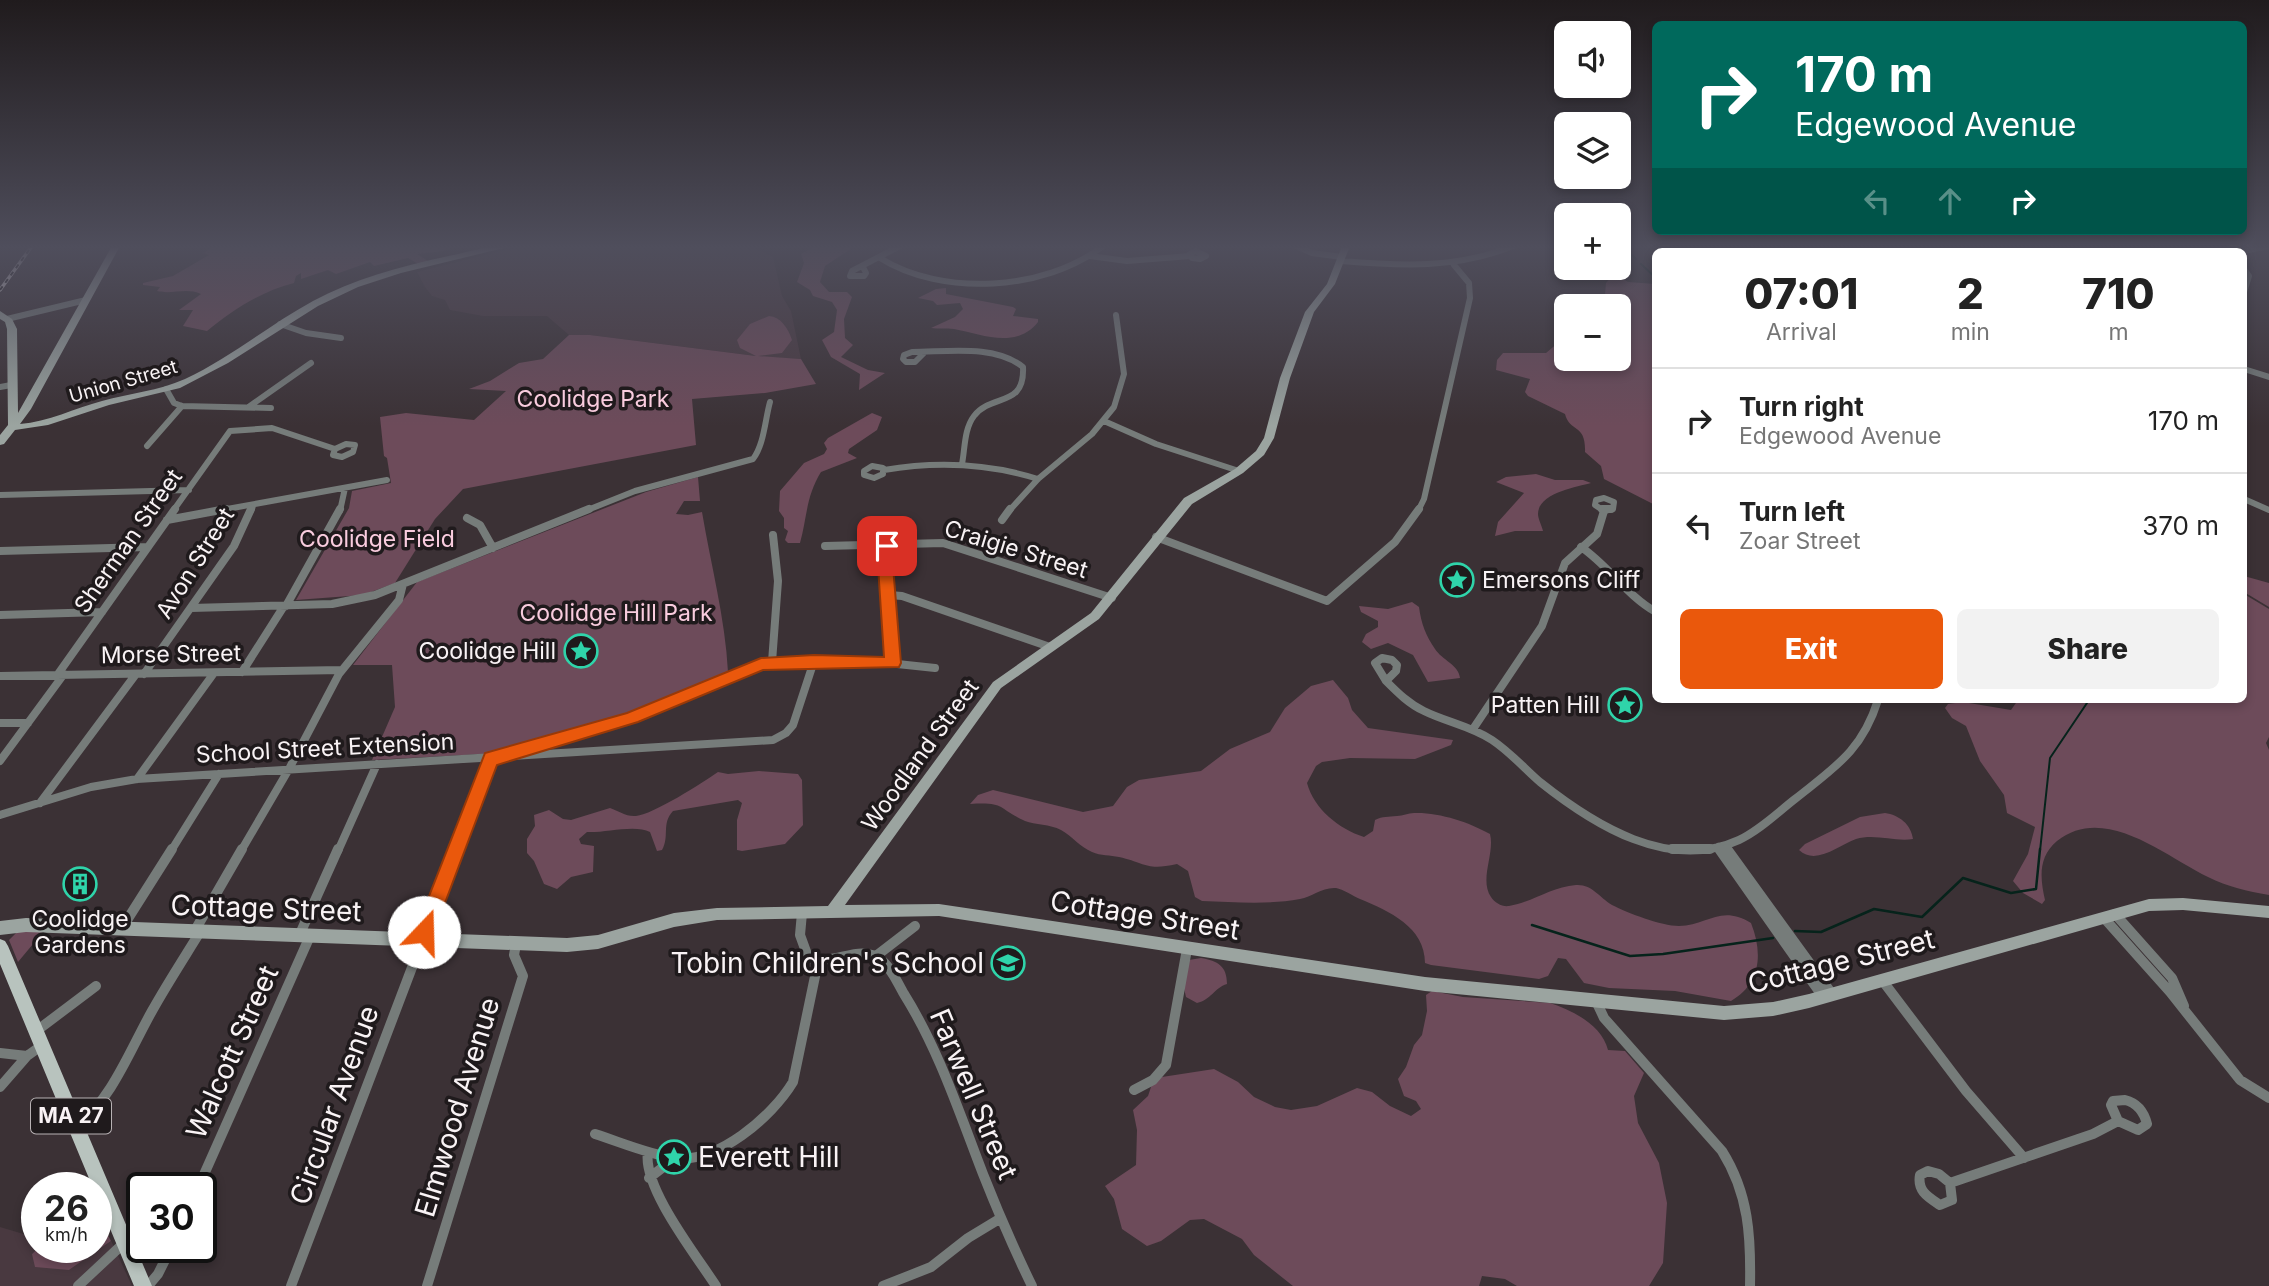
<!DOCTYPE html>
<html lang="en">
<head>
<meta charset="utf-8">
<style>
	body { margin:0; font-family:Inter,sans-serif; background:#f2f2f2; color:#222; height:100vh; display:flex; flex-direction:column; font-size:26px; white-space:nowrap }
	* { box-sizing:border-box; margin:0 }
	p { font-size:23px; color:#767676 }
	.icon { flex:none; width:38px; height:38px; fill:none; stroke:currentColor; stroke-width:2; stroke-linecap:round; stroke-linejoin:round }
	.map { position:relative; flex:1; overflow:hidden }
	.sheet { position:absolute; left:1652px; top:248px; width:595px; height:455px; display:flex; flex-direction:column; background:#fff; border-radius:10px; box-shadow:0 4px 10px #0003 }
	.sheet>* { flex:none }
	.guide { position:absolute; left:1652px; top:21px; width:595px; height:214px; border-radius:10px; box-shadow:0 4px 10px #0003; background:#00695c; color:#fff; overflow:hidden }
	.buttons { position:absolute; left:1554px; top:21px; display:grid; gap:14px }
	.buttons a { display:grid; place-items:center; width:77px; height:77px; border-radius:10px; background:#fff; box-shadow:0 4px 10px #0003; font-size:35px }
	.speed { position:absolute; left:21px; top:1172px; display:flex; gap:14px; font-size:35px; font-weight:700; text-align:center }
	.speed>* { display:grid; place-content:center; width:91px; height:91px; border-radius:50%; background:#fff; box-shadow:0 4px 10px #0003; line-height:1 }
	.speed small { font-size:18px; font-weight:400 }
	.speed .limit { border:4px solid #111; border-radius:10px; background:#fff; color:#111 }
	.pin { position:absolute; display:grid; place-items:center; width:60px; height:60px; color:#fff; margin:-30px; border-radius:14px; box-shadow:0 4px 10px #0006 }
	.me { position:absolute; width:77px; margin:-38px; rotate:21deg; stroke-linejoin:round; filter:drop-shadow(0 0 5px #0008) }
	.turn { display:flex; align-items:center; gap:24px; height:147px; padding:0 28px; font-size:32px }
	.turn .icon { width:91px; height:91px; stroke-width:2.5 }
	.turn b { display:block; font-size:49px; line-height:60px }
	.lanes { display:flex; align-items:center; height:66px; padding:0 28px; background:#0003; justify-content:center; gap:35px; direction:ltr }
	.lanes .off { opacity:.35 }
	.eta { display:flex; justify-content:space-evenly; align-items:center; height:119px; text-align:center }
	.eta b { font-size:42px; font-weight:800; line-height:49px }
	.button { display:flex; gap:14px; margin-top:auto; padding:14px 28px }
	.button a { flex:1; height:80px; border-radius:10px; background:#ea580c; color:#fff; font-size:28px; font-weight:800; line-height:80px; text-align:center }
	.button a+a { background:#f2f2f2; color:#222 }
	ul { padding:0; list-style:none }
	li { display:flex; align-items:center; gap:21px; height:105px; padding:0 28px; border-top:2px solid #e0e0e0 }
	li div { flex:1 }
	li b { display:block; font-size:26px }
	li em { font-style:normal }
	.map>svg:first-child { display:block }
	.built { fill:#493940 }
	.green { fill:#6d4b5a }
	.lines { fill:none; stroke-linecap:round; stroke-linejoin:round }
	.stream-far1 { stroke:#06231b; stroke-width:2 }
	.stream { stroke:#06231b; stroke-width:2.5 }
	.street-far2 { stroke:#767c7a; stroke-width:6 }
	.street-far1 { stroke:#767c7a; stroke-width:8 }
	.street { stroke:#767c7a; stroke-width:10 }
	.secondary { fill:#9ba4a0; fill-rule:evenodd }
	.primary { fill:#b8c3be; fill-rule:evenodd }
	.rail-casing { stroke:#e2dbdd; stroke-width:3.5 }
	.rail { stroke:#1f1a1c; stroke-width:2; stroke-dasharray:4.5; stroke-linecap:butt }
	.route { fill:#ea580c; stroke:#983908; stroke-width:2 }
	.labels { text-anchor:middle; stroke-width:7; stroke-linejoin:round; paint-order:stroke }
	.far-street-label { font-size:19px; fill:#f9f3f5; stroke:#1f1a1c }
	.shield { fill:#1f1a1c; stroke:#b8b2b4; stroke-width:2 }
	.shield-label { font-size:21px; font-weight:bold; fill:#f9f3f5 }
	.park-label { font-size:23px; fill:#f9ccde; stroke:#1f1a1c }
	.street-label { font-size:23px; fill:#f9f3f5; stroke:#1f1a1c }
	.poi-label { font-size:23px; fill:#f9f3f5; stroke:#1f1a1c; text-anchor:end }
	.near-street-label { font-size:28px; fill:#f9f3f5; stroke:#1f1a1c }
	.near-poi-label { font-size:28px; fill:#f9f3f5; stroke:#1f1a1c; text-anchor:end }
</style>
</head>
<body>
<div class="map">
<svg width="2269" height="1286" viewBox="0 0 2269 1286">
	<rect width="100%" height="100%" fill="#3b3135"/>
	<path class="built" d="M521,246h230l22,11 9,39 9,15 10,48 -37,-2 -174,-22h-21l-22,-19h-64l-33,-6 -5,-10 -13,-4 -7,-9 -8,-15z
		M96,1208l36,78h-132v-59l37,11 1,10 -6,6 37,16 42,-29z"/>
	<path class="green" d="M215,246h234l4,1 -9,4 -27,3 14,9 -11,2 -12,-7 -34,8 -4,-4 -34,12 -8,-4 -27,9v-6l-5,3 -2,7c-32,8 -62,27 -87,48l-24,-5 10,-16h-14l22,-16c-15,-7 -29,1 -44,-3l3,-4 -17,-2v-2l30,-7 36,-21 -6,-2z
		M815,246h40l-30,20 -5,16 9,10h18l5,5 -8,22 1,19 8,7 -12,12 27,13 17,3 -26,17 1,-16 -29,-17 -9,-17 12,-8 3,-22 -5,-8 -19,-6 -3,-6 -13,-8 7,-19 -3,-9z
		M1617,275l11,7 27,2v221l-51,-26 -3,-13 -16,-14c1,-29 -15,-19 -20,-38l-37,-18 -3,-4 5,-13 -34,-9 1,-10 6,-7h43l20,-17v23h53v-53h-15l2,-23 6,-7z
		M946,288v6l67,13 3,2 -3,7 25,3v3c-22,28 -57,12 -84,7 -8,-1 -15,0 -23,-1l24,-11 8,-8 -3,-6 -23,2 -4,-4 -15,-3 18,-9z
		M769,316c12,1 19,12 23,24l-10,13 -24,3 43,3 15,25 -51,9 -73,6 4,46 -233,44 -28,30 -40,64 -32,12 -67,5 53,-92 3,-17 39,-8 -4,-25 -3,-2 -4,-39 26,-4 68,7 32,-29 -37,-2 21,-8 29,-18 24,-4 26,-24h21l166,21 -16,-8 -3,-8 13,-16z
		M872,413l10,4 -5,13 -28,19 -1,4 9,5 -36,14c-15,24 -14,46 -21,71h-12l-3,-3 3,-9 -4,-3v-10l-5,-7 1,-20 24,-28 20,-9 3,-5 -3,-6 4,-5z
		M1536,474l19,6h28l8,3c-14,4 -53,10 -53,31 0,5 4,12 5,17h-28l-20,5 3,-14 26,-29 -28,-11 10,-5z
		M698,477l2,24h-16l-8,13 12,1 14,-3c9,54 23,105 26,160l-94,42 -133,39 -129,7 23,-53 -3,-42h-39l64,-83 229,-90z
		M2244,576l25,7v24l-25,-15z
		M2244,594l25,15v128l-3,6 3,7v145c-22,-4 -41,-8 -61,-18 -42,-20 -103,-74 -151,-36 -19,16 -17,37 -12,59l-3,4 -19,-11 -10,-12 15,-27 7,-27 -28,-14 -3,-18 -24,-34 -14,-35 -14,-8 -7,-10 3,-4 15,-2 48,8 7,-10h226z
		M1412,602l7,5c2,16 7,29 16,42 7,11 24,16 25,29l-32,4 -15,-27 -25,-12 -17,6 -9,-7 4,-8 12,-7v-6l-17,-9 -2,-6 29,3z
		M1333,680l15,18 4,12 16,18 85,12 -2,5 -36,14 -65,-1 -28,4 -6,4 -9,17c7,26 32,46 57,54l9,-6 2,-11c8,-4 13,-3 22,-4 6,0 11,-3 17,-3 24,-1 55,9 76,21 5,20 -11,45 1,63 4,6 11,10 18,9 24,-4 42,-19 67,-21 16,-1 23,12 36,20 16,8 49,21 67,21 28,0 41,-22 72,-3 12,30 10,61 -20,78l-56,-10 -66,-3 -25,-5 -18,-24 -8,-1 -10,18 -9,3 -108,-14 -6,-2c0,-36 -36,-52 -65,-64 -7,-3 -17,-10 -24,-11 -14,-1 -24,9 -36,11 -32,6 -66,3 -98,2l-7,-4 -7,-26 -11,-7c-31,7 -31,-1 -58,-7 -9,-2 -18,-1 -27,-5 -12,-5 -20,-16 -31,-22 -11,-6 -26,-5 -36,-9 -29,-13 -18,-19 -55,-17l8,-9 15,-5 90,22 30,-6 14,-19 12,-7 62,-9 29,-22 40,-17 15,-24 26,-22z
		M759,771l39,3 4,6 1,45 -18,19 -43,7 -5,-1v-30l5,-17 -4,-3 -65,11c-12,13 -3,25 -11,39l-5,1 -7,-19c-15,-8 -45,1 -63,0l-8,7 2,5 13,2 -1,26 -22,5 -14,12 -13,-5 -10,-23 -7,-8v-14l8,-13 -1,-11 15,-5 14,9 8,1 39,-12c9,3 16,9 26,8 18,-2 66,-33 82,-44l10,2z
		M1885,813c14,2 26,11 28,26 -19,3 -38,-6 -57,0 -17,6 -40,27 -57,11l6,-6 55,-27z
		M18,931l25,1 -25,30 -9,-22z
		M1201,958c17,3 26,8 26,26 -13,4 -16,16 -30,19l-11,-6 -3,-13 6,-24z
		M1432,991l31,6 87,6c22,7 52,22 58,47l17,1 19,22 -10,23 4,27 21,40 8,40 -4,60 -14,23h-132l-12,-7 -23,-3 -3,10h-186l-39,-31 -12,-16 -38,-20 -14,1 -29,21 -14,5 -25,-17 -8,-30 -9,-13 31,-21 1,-35 -4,-20 15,-14 4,-12 10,-7 52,-8 24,13 16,15 21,10 16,3 26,-4 40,-18 15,4 18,14 21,10 10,-7 -5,-8 -12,-5 -6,-17 8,-12 8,-22 8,-10 5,-24 -1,-16z
		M96,1212l15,29 -42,29 -34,-3 -3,-13 6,-6h58z"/>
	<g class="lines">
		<path class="stream-far1" d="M1630,246l-1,6 7,7
			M1641,264l15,14
			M2040,851l10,-93 39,-58"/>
		<path class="stream" d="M1532,925l98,31 33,-2 110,-16
			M1795,931l26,1 53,-23 48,8 41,-39 48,15 25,-4 4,-40"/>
		<path class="street-far2" d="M1296,246l16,7 30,4
			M1781,246l12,6
			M1952,246l15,6
			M1195,251l11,5 -6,3 -8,-1 -2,-4z
			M1740,252l8,-6
			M2239,252l30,-6
			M1090,256l37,5 63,-5
			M880,258c62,39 165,33 223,-12
			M1619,260v4
			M1341,261c60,5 115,8 172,-15
			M863,267l3,6 -2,3h-14l2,-5 48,-25
			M2244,269l5,7 -5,16
			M7,319l79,-19
			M280,324l26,9 35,5
			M924,353l-9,9h-9l-3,-3 1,-4 8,-3c35,0 82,-8 111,15 2,41 -31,26 -49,49 -10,13 -9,33 -12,48
			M2244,369l25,8
			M0,387l11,-2
			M166,389l8,14 8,3 89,2
			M250,406l61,-43
			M1104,421l52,23 83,27
			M346,444l9,1 -2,7 -11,5 -9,-2 2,-6z
			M147,446l35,-40
			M872,466l11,2v6l-9,4 -10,-3v-4z
			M884,470c53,-9 103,-7 154,9
			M0,495l189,-5
			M1604,498l10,4 -1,7 -9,2 -9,-6 1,-5z
			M2244,499l25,11
			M173,511l57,-80 42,-3 63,21
			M216,511l171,-31
			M251,511l2,-5
			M340,511l5,-23
			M585,511l50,-20 118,-32c11,-14 12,-39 17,-57
			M1009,511l29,-32 54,-45 22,-27 10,-33 -8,-59
			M1418,511l6,-12 46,-201 -1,-15 -15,-18"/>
		<path class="street-far1" d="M1602,509h9
			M467,518l13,7 13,23
			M167,520l59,-11
			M1002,520l8,-11
			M1156,537l171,64 68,-59 24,-33
			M825,546l118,-3 169,55
			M887,546l-2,20 8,97
			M1581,547c28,19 45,48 75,65
			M0,551l148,-4
			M889,595l13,1 148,51
			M286,606l54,-97
			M191,608l141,-4 43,-9 214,-86
			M0,615l102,-3
			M1382,658l10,2 5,5 -1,6 -10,10 -11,-18z
			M772,662l6,-81 -5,-46
			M242,672l42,-66
			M58,674l117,-165
			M144,674l90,-128 17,-37
			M0,676l342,-6
			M1386,681c12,12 23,23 38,30 22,11 47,15 68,29 18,12 32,28 48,42 54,43 129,90 199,58 21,-10 38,-27 56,-41 40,-32 67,-48 83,-99
			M0,723h28
			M1473,729l69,-103 23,-63 32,-29 7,-23
			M514,753l128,-39 119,-50 108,-3 66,7
			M0,761l64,-87
			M137,779l77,-106
			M40,803l96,-129
			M0,815l91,-28 46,-8 636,-39 13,-7 7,-8 21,-64
			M1725,846l3,5
			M1718,847l3,4
			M171,851l48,-77
			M241,851l48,-82 50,-95 60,-74 4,-16
			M338,851l39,-87
			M456,851l35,-93"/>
		<path class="street" d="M1672,849h38
			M1719,849l104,148
			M1727,849l105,145
			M802,913l-2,22 8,22c23,11 51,-14 72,2 11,8 17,23 24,35 35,56 55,118 79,180 15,38 31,75 49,112
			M2115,914l57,64 12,28
			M2104,918l66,74 70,88 29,18
			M122,928l50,-79
			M194,932l48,-83
			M299,936l39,-87
			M876,956l39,-30
			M1882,980l84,111 58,67
			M1596,1001l8,17 118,133c27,43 29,86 28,135
			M35,1032l61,-46
			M0,1053l27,3
			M0,1087l27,-31 14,-10
			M1134,1090l19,-10 13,-15 21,-116
			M2125,1100c12,3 19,12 22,24l-9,6 -20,-9 -7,-16 2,-4z
			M76,1128c37,-31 53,-76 76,-117 15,-27 32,-53 48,-79
			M595,1134c25,8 53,20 79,24 43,6 98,-41 119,-76l25,-120
			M648,1152c-6,35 48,103 68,134
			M1928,1171l11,3 11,9 2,17 -12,5c-12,-8 -23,-14 -20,-30z
			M649,1178l26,-20
			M1950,1183l143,-49 25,-13
			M198,1188l112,-252
			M78,1286l46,-43
			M148,1286l10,-12 13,-26
			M291,1286l166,-437
			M427,1286l96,-310 -9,-21 2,-11
			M883,1286l48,-19 37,-29 33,-20"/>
		<path class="secondary" d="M112,246h8l-89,163 -11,15c28,-2 55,-16 82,-23 28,-8 56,-10 83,-22 45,-21 84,-54 128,-78 41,-22 86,-34 131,-44 22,-4 46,-13 68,-11l-111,27 -43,14 -40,19 -90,57 -48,25 -71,17 -61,20 -33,5 -11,14 -4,1v-10l8,-10 -1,-96 -2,-7 -5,-3v-8l12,8 5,10 1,84z
			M1342,246h8l-15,38 -21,28 -24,66 -16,60 -10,17 -21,18 -51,31 -93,115 -98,69 -156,217 94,-1 486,73 299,29 49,-4 36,-8 340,-95 34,-1 86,8v12l-86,-8 -34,1 -340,97 -36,8 -49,4 -299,-29 -486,-75 -222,4 -43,7 -76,22 -31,3 -541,-20 -26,3v-14l26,-3 541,20 31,-3 76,-22 43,-5 111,-2 165,-224 98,-69 93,-115 51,-29 21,-18 8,-13 16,-60 25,-66 22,-28z"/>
		<path class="primary" d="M0,939l5,2 3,5 144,340h-18l-38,-91v-7h-3l-93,-224z"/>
		<defs>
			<path id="rail" d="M0,290l32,-44"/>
		</defs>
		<use href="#rail" class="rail-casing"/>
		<use href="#rail" class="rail"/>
	</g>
	<linearGradient id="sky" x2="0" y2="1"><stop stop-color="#201b1d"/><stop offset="0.58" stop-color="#4f4e5c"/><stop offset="1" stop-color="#4f4e5c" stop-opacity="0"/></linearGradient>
	<rect width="2269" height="426" fill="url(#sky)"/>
	<path class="route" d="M887,541l7,5 -1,20 8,97 -2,4 -136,3 -125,52 -141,43 -63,167 -3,6 -7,3 -7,-3 -2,-6 70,-179 142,-40 134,-55 53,-3 70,2 -6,-91 1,-20z"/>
	<defs>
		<symbol id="sight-ring" viewBox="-11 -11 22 22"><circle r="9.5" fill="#1f1a1c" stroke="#2fd4aa" stroke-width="1.5"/><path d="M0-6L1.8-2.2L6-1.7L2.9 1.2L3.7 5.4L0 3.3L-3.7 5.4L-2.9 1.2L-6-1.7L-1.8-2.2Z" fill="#2fd4aa"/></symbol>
		<symbol id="building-ring" viewBox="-11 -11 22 22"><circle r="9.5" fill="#1f1a1c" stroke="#2fd4aa" stroke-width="1.5"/><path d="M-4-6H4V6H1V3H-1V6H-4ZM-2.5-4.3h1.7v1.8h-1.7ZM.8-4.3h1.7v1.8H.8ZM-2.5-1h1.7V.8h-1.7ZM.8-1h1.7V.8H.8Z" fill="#2fd4aa"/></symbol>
		<symbol id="school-ring" viewBox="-11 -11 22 22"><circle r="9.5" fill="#1f1a1c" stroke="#2fd4aa" stroke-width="1.5"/><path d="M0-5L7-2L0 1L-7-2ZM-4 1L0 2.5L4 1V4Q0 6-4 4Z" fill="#2fd4aa"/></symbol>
	</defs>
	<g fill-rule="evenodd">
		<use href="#sight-ring" x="1438" y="561" width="38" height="38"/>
		<use href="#sight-ring" x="562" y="632" width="38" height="38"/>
		<use href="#sight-ring" x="1606" y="686" width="38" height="38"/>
		<use href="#building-ring" x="61" y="865" width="38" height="38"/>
		<use href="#school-ring" x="989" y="944" width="38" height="38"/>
		<use href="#sight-ring" x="655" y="1138" width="38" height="38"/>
	</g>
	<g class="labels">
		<g class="far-street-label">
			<text transform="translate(123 381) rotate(-16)" y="7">Union Street</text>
		</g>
		<rect class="shield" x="31" y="1098.5" width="80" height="35" rx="5"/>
		<g class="shield-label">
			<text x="71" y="1123">MA 27</text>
		</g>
		<g class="park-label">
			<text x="593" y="407">Coolidge Park</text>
			<text x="377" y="547">Coolidge Field</text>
			<text x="616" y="621">Coolidge Hill Park</text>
		</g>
		<g class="street-label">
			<text transform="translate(128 541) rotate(-55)" y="8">Sherman Street</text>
			<text transform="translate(1016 549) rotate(17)" y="8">Craigie Street</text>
			<text transform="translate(195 563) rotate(-58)" y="8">Avon Street</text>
			<text transform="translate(171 654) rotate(-1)" y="8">Morse Street</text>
			<text transform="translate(325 748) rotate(-3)" y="8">School Street Extension</text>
			<text transform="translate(920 755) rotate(-54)" y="8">Woodland Street</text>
		</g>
		<g class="poi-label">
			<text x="1482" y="588" text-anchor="start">Emersons Cliff</text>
			<text x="556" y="659">Coolidge Hill</text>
			<text x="1600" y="713">Patten Hill</text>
			<text x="80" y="927" text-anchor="middle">Coolidge<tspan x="80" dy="26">Gardens</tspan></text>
		</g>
		<g class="near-street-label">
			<text transform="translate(266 908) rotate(2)" y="10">Cottage Street</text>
			<text transform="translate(1145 915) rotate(9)" y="10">Cottage Street</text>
			<text transform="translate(1841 961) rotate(-14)" y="10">Cottage Street</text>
			<text transform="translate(232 1052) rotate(-66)" y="10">Walcott Street</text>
			<text transform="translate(974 1094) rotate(67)" y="10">Farwell Street</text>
			<text transform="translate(334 1105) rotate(-70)" y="10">Circular Avenue</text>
			<text transform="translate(457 1107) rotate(-73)" y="10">Elmwood Avenue</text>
		</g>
		<g class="near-poi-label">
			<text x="984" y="973">Tobin Children's School</text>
			<text x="698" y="1167" text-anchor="start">Everett Hill</text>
		</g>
	</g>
</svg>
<div class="buttons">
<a><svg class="icon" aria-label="sound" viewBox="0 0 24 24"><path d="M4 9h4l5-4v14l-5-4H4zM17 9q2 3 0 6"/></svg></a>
<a><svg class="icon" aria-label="layers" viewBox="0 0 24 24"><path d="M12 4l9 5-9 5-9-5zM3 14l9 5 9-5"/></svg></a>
<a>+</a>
<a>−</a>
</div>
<div class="speed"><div>26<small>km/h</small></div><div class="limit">30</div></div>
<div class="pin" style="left:887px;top:546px;background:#d93025"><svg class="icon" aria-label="arrive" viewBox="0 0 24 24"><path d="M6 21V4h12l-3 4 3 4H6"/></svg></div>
<svg class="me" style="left:424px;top:932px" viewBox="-20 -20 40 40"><circle r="19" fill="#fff"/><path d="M0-13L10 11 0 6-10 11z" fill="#ea580c"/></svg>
<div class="guide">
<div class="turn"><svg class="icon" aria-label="right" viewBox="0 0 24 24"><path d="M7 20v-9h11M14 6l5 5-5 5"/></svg><div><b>170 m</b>Edgewood Avenue</div></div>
<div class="lanes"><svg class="icon off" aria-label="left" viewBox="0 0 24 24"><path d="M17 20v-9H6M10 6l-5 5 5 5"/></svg><svg class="icon off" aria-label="ahead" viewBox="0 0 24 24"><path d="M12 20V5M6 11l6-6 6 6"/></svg><svg class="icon" aria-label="right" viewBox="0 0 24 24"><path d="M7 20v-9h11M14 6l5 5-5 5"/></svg></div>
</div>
<section class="sheet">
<div class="eta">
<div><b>07:01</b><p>Arrival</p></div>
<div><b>2</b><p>min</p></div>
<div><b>710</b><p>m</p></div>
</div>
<ul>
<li><svg class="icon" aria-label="right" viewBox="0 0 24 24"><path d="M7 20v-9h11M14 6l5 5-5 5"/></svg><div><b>Turn right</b><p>Edgewood Avenue</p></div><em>170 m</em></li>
<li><svg class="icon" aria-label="left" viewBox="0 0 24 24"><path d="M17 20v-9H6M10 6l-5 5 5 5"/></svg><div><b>Turn left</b><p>Zoar Street</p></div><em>370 m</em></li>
</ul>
<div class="button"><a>Exit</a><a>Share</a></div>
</section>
</div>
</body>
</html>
